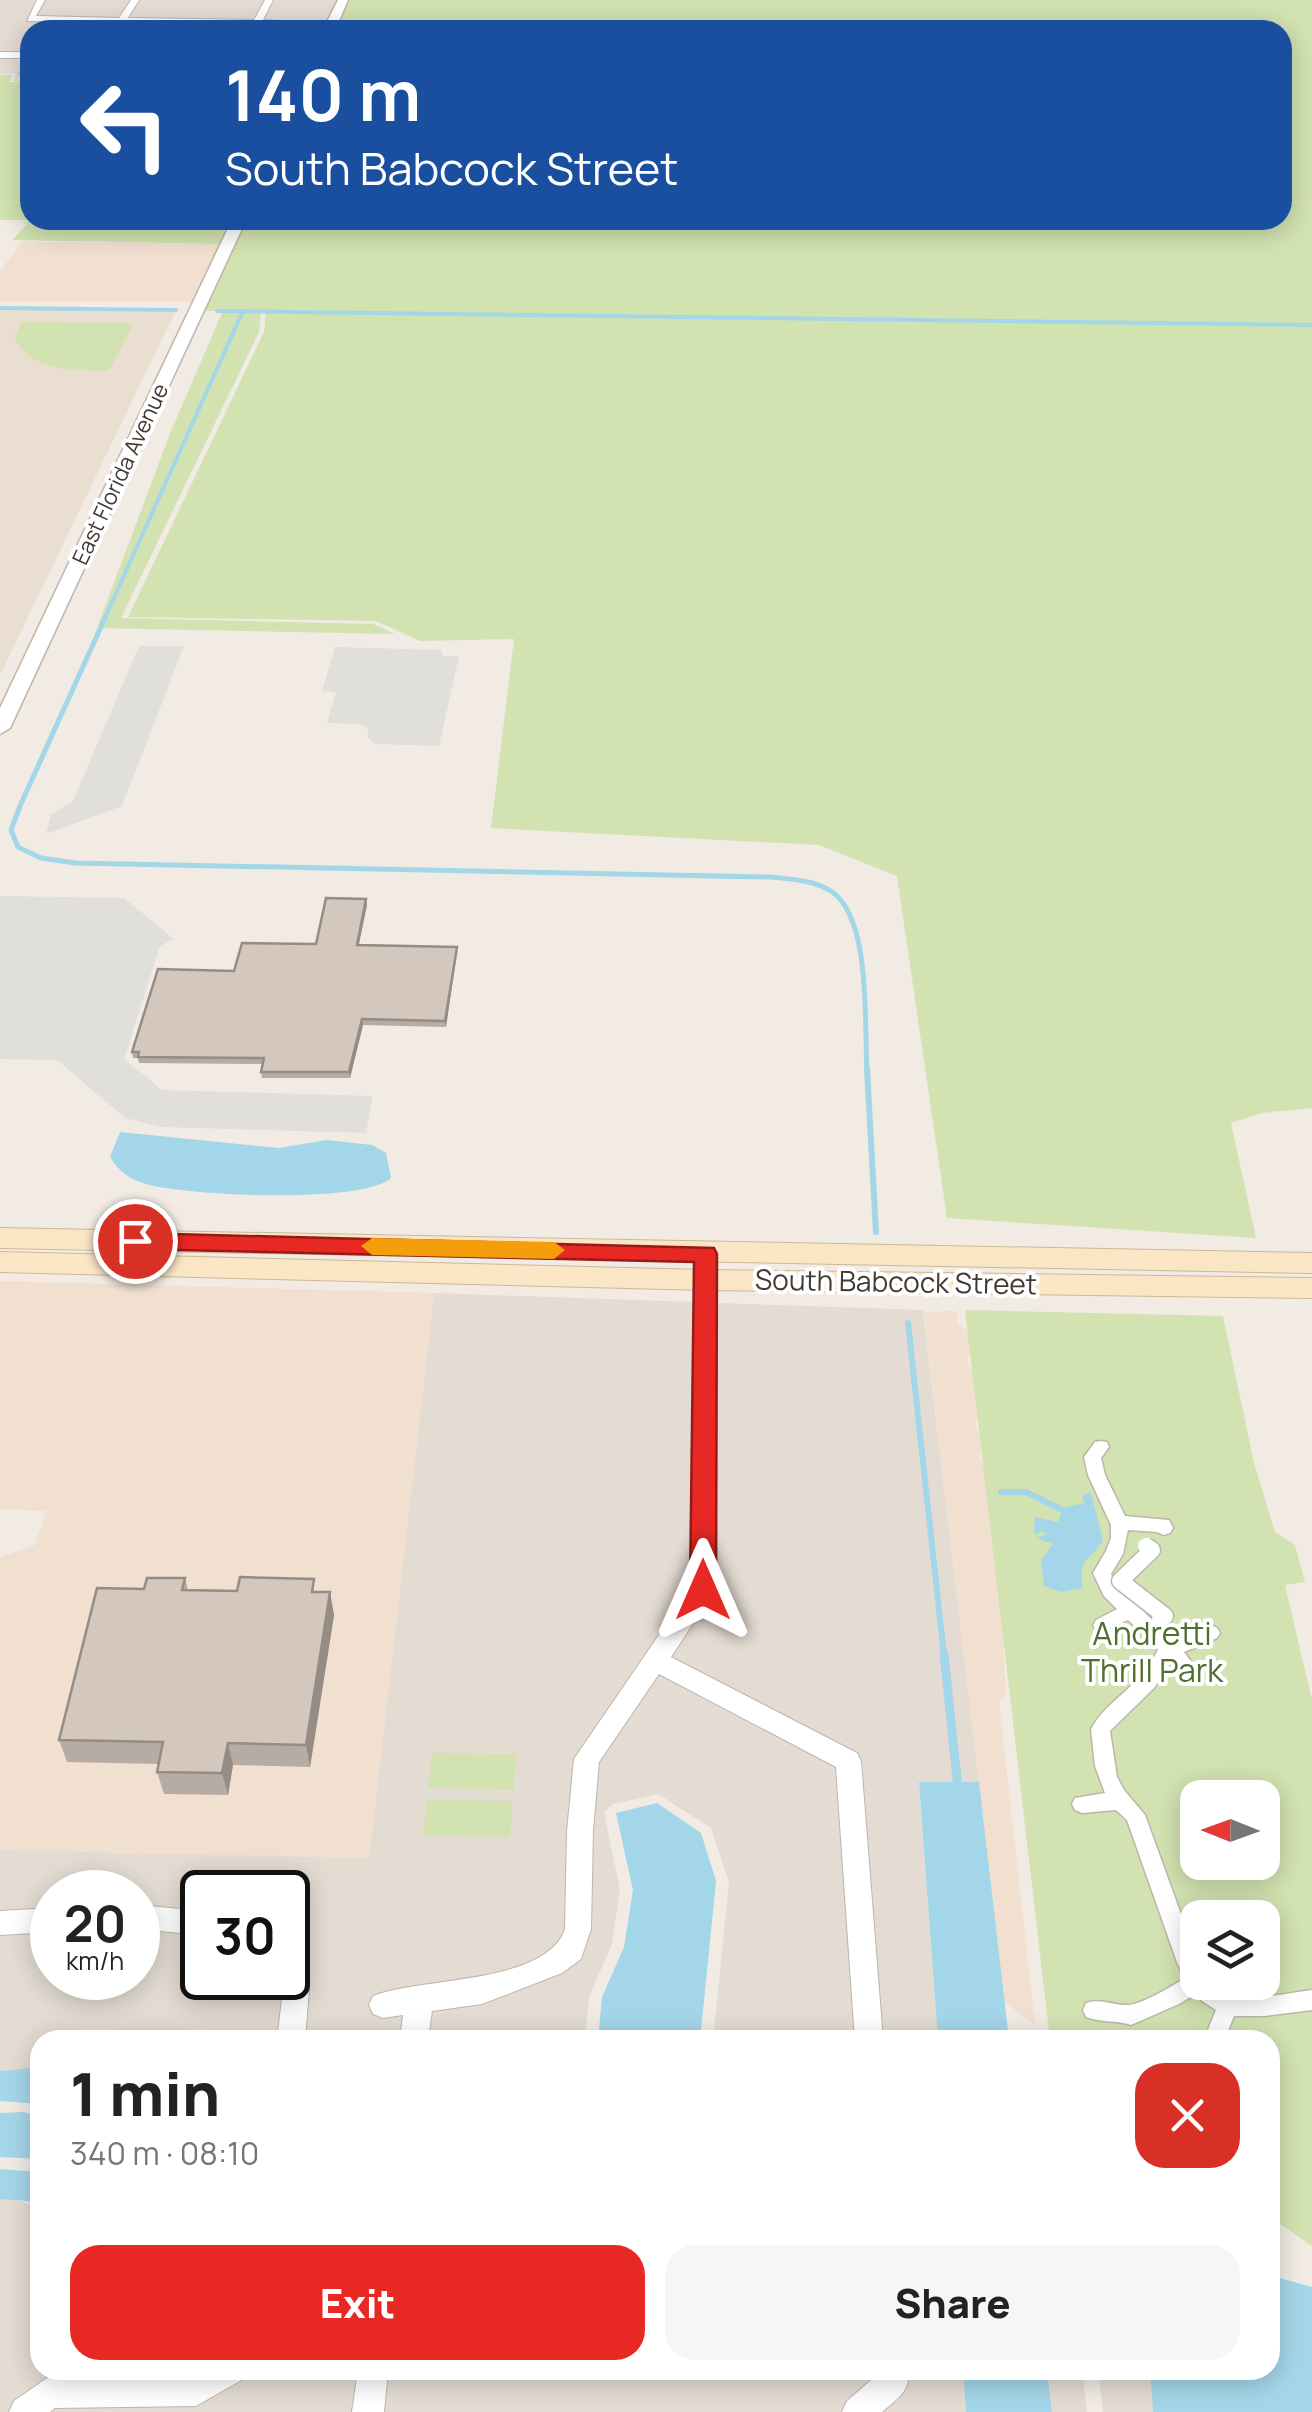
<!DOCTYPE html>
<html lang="en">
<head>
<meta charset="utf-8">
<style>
	body { margin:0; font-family:Manrope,sans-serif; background:#f6f6f6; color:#222; height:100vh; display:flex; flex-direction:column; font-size:38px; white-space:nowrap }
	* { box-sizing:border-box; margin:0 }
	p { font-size:32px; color:#767676 }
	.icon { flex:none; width:55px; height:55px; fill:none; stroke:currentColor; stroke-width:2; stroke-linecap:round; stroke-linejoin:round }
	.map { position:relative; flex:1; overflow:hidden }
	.drawer { position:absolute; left:30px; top:2030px; width:1250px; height:350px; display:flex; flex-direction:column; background:#fff; border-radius:30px; box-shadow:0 5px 25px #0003 }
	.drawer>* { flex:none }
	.guide { position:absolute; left:20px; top:20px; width:1272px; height:210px; border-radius:30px; box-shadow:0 5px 25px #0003; background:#1a4fa0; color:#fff; overflow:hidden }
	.needle { width:65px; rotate:271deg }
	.controls { position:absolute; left:1180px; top:1780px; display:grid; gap:20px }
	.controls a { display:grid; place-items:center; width:100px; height:100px; border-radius:20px; background:#fff; box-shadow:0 5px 25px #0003; font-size:50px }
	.speed { position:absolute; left:30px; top:1870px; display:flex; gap:20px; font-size:50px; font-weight:700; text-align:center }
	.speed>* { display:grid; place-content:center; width:130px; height:130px; border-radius:50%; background:#fff; box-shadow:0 5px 25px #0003; line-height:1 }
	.speed small { font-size:25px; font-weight:400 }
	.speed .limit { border:5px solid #111; border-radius:15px; background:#fff; color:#111 }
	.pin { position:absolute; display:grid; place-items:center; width:85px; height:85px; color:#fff; margin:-42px; border:5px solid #fff; border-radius:50%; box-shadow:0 2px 10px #0007 }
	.me { position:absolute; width:110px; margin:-55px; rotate:0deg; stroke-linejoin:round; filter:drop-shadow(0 0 8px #0008) }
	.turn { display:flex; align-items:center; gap:35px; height:210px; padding:0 40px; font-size:45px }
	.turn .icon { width:130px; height:130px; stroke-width:2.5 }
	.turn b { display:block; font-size:70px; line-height:85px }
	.round { display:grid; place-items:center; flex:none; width:105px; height:105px; border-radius:30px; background:#f6f6f6 }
	.overview { display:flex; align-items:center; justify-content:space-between; height:170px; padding:0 40px }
	h1 { font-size:60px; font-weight:800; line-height:75px }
	.action { display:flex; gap:20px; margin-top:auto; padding:20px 40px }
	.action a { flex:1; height:115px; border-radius:30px; background:#e82823; color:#fff; font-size:40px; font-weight:800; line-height:115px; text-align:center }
	.action a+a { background:#f6f6f6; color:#222 }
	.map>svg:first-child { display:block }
	.residential { fill:#e4dcd3; fill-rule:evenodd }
	.commercial { fill:#f1dfd0 }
	.education { fill:#e9decf }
	.green { fill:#d2e2b0; fill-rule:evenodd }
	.parking { fill:#e1dfdc }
	.water { fill:#a4d6e9 }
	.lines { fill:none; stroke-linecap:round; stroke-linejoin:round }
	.stream-far3 { stroke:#a4d6e9; stroke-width:4 }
	.stream-far2 { stroke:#a4d6e9; stroke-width:5 }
	.stream-far1 { stroke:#a4d6e9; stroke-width:6 }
	.stream { stroke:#a4d6e9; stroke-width:9 }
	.pedestrian-casing { stroke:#beb5ab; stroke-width:3 }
	.minor-casing { stroke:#beb5ab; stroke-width:2 }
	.tertiary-casing { stroke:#beb5ab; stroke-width:3 }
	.secondary-casing { stroke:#cdb897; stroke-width:2 }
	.pedestrian { fill:#fff; fill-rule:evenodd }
	.minor { fill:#fff; fill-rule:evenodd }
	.tertiary { fill:#fff; fill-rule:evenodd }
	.secondary { fill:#fae6c5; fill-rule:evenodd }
	.pedestrian-bridge-casing { stroke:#beb5ab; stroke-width:19; stroke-linecap:butt }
	.pedestrian-bridge { stroke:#fff; stroke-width:16 }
	.wall { fill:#b6aca3 }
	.shaded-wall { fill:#948c85 }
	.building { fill:#d4c8be; stroke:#948c85; stroke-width:2.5 }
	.route { fill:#e82823; stroke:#971a17; stroke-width:2.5 }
	.slow { fill:#f59e0b }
	.labels { text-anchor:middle; stroke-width:8; stroke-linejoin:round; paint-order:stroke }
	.far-street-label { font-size:22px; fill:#423b35; stroke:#fff }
	.street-label { font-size:28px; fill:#423b35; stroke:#fff }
	.near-park-label { font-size:32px; fill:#4e6f2d; stroke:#fff }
</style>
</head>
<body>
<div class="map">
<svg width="1312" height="2412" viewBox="0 0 1312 2412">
	<rect width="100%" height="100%" fill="#f1ebe4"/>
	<path class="residential" d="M0,0h338l-15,30h-293v51h-17l3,-7h-16z
		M434,1293l489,17 56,472 -60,1 19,257h-225l16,-158 -18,-54 -53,-34 -45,10 -9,8 16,78 -8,54 -23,53 -4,43h-545v27l-40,4v-221l369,8zM52,1892h86v86h-86zM202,1892h86v86h-86z
		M4,2197l36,10v163h923l3,42h-966v-213z
		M1047,2370h35l5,42h-35z
		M1098,2370h172l42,42h-209z"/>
	<path class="commercial" d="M22,242l196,2 -25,58 -193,-1v-30z
		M0,1281l434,12 -65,565 -369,-8v-293l35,-12 11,-34 -46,-2z
		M956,1311l2,14 11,5 6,21 -7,5v11l17,5 -4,42 -6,10 8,22 -4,12 9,11 10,121 9,56 -4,4 3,43 -7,8 36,324 -31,-23 -80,-690z"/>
	<path class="education" d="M0,308l176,2 -176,365z"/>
	<path class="green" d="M343,0h969v1108l-51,5 -30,10 25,115 -309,-20 -50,-342 -78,-31 -328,-17 23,-189 -94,2 -44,-20 -248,-4 136,-285 2,-21h-69l43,-91h1042v-190h-953z
		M0,75h13l-4,7h21v138l171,1 -201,-1z
		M206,220h28l-41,82 25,-58 -206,-4 15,-16 -4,-2 177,1z
		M222,313h39l-2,19 -138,286 252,6 22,10 -298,-6 74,-197z
		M21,322l104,1 7,3 -23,45c-30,-1 -81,1 -94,-34z
		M965,1310l258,6 31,147 21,69 20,13 10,37 -20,3 27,115v546l-42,-29v-177h-220zM1198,1798h64v64h-64zM1198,1918h64v64h-64z
		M432,1753l84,1 -2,36 -86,-2z
		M427,1800l86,1 -3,36 -87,-1z"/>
	<path class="parking" d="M139,646h45l-62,160 -76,28 5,-19 22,-14z
		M335,647l107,3v6h17l-20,90 -64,-2 -7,-6v-9l-7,-5 -34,-1 9,-31 -14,-1z
		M0,896l124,2 50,41 -14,7 -36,113 38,31 211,6 -7,37 -204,-6 -37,-9 -68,-58 -57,-1z"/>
	<path class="water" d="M120,1132l159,16 48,-8 45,5 14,8 5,25c-28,26 -204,18 -245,6 -17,-5 -27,-13 -36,-27z
		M1091,1492l12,48c-13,22 -26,18 -20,48l-22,4 -17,-6 -3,-26 12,-16 -17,-6 9,-3 -2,-4 -9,3 1,-17 23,5 6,-15 21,-4 -3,-7z
		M919,1782h60l30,258h-71z
		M657,1803l44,30 15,48 -16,159h-102l4,-43 22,-50 9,-57 -17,-77z
		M40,2067v37l-40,-3v-30z
		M23,2112l17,5v42l-40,-2v-44z
		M0,2169l40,3v35l-13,-6 -27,-2z
		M1270,2269l6,8 36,10v125h-159l-3,-42h120z
		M963,2370h84l5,42h-86z"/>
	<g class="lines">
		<path class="stream-far3" d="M0,308l176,2
			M217,311l1095,14
			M104,620l139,-309"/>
		<path class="stream-far2" d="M105,618l-85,188 -9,24 7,17 23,11 34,5 695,14c20,2 43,3 61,14 41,27 33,135 36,181"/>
		<path class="stream-far1" d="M867,1069l9,163
			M908,1323l36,333
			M1001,1492h25l36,18"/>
		<path class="stream" d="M944,1654l14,135"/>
		<defs>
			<path id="pedestrian" d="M1101,1441l6,1 2,5 -8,11 4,17 20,41 44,4 4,8 -3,5 -6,2 -7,-3 -29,-2 -5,24 -12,20 6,12 55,53 13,-8 7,3 19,-9 6,3 3,5 -3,5 -33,14 13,18 -3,5c-11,5 -16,-3 -23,-12l-17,25 -44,43 7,46 7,13 21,25 53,146v21c18,0 21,11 38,14 24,4 51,-3 76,-6v20l-47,6h-31l-8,20 1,4h-21l-1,-3 11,-27 -14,-9 -6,-7 -17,10 -48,21c-14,-5 -30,-2 -45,-8l-3,-7 3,-7c14,-5 26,2 40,2 14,1 46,-19 59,-27l-8,-16 -50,-142 -11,-10 -34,3 -7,-3 -3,-6 3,-6 30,-5 -10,-27 -4,-37c17,-31 54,-45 67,-80l-30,-29 -26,12 -6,-2 -3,-5 3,-5 21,-11 -13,-13 -11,-23 13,-22 5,-13v-13l-23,-50 -4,-18 11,-15z"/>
			<path id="minor" d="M37,0h8l-9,16 83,2 12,-18h8l-11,18 126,2 11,-20h8l-10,20 73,4 -4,3 -305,-6z
				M0,52h30v6h-30z
				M30,62v20l-11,-9z
				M705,1247l10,7v336l-44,67 186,96 4,8 22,279h-28l-19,-273 -177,-93 -60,88 -6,69 -2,98 -10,30 -19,14 -80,31 -50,7 -4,29h-28l3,-25 -20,3 -10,-4 -4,-9 4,-9c46,-19 173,-11 192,-67l2,-98 7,-72 117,-171 4,-334z
				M138,1905l64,6v24l-64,-6z
				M52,1908v24l-52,3v-24z
				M288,1946l10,4 11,39 -4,51h-28l5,-41 -1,-21h7z
				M200,2370h44l-4,11 -44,25 -141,2 -5,4h-41l5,-11 36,-25 142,-2z
				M358,2370h30l-4,42h-32z
				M878,2370h30c3,21 -11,29 -26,42h-40l5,-11 31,-27z"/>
			<path id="tertiary" d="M338,0h10l-13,30h-12z
				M232,220h14l-236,508 -10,6v-26z"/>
			<path id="secondary" d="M0,1228l1312,25v20l-1312,-25z
				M0,1252l706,18 606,8v20l-606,-8 -706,-18z"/>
		</defs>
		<use href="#pedestrian" class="pedestrian-casing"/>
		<use href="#minor" class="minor-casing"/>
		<use href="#tertiary" class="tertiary-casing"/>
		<use href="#secondary" class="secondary-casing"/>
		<use href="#pedestrian" class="pedestrian"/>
		<use href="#minor" class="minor"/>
		<use href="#tertiary" class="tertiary"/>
		<use href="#secondary" class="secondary"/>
		<defs>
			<path id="pedestrian-bridge" d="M1146,1546l6,4 -32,31 45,35 -5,3"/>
		</defs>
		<use href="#pedestrian-bridge" class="pedestrian-bridge-casing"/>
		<use href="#pedestrian-bridge" class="pedestrian-bridge"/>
	</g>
	<path class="wall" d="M367,905l-8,40 98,2 -11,80 -83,-2 -13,53h-88l-1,-6 2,-8 -124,-1 -1,-5h-5l-1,-6 102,-81 82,-27z
		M185,1578l3,12 129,2 17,23 -24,152 -77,-2 -5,30 -64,-1 -7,-22 2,-8 -92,-2 -8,-22 85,-151z"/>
	<path class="shaded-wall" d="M366,899l1,6 -10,46v-6z
		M457,947v6l-11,74 -1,-6z
		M362,1019l1,6 -13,53 -1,-6z
		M330,1592l4,23 -24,152 -4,-22z
		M228,1743l5,22 -5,30 -6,-22z"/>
	<path class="building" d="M326,898l40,1 -9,46 100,2 -12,74 -83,-2 -13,53h-88l3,-14 -126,-1 1,-5h-7l26,-83 76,2 8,-28 74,1z
		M240,1577l74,2 -2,13h18l-24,153 -78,-2 -6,30 -65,-1 6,-30 -104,-2 38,-152 47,1 3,-11h38l-3,12 55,1z"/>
	<path class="route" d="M135,1233l579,15 3,6 -1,336 -4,8 -9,3 -9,-3 -4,-8 4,-328 -559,-13 -12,-8z"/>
	<path class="slow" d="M372,1238l182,4 11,8 -11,9 -182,-4 -11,-9z"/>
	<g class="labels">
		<g class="far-street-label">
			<text transform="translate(120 474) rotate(-65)" y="8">East Florida Avenue</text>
		</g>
		<g class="street-label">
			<text transform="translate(896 1282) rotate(1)" y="10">South Babcock Street</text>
		</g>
		<g class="near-park-label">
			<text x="1152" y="1645">Andretti<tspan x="1152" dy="37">Thrill Park</tspan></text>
		</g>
	</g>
</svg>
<div class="controls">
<a><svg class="needle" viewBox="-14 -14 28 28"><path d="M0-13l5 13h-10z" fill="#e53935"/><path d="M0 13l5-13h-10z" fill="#767676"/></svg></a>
<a><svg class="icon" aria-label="layers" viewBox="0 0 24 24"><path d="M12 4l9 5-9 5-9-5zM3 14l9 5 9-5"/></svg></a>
</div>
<div class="speed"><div>20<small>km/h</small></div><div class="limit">30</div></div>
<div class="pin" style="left:135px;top:1241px;background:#d93025"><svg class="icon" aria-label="arrive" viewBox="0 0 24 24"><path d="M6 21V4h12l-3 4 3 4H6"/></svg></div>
<svg class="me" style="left:703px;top:1590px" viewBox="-20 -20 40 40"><path d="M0-17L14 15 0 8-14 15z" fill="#e82823" stroke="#fff" stroke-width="4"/></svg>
<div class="guide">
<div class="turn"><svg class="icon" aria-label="left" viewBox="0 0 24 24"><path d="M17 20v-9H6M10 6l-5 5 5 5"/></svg><div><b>140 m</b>South Babcock Street</div></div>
</div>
<section class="drawer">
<div class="overview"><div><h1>1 min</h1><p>340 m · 08:10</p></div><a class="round" style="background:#d93025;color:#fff"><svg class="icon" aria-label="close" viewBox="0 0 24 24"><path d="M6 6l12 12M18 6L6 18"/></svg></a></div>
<div class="action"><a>Exit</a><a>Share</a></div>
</section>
</div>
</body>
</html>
